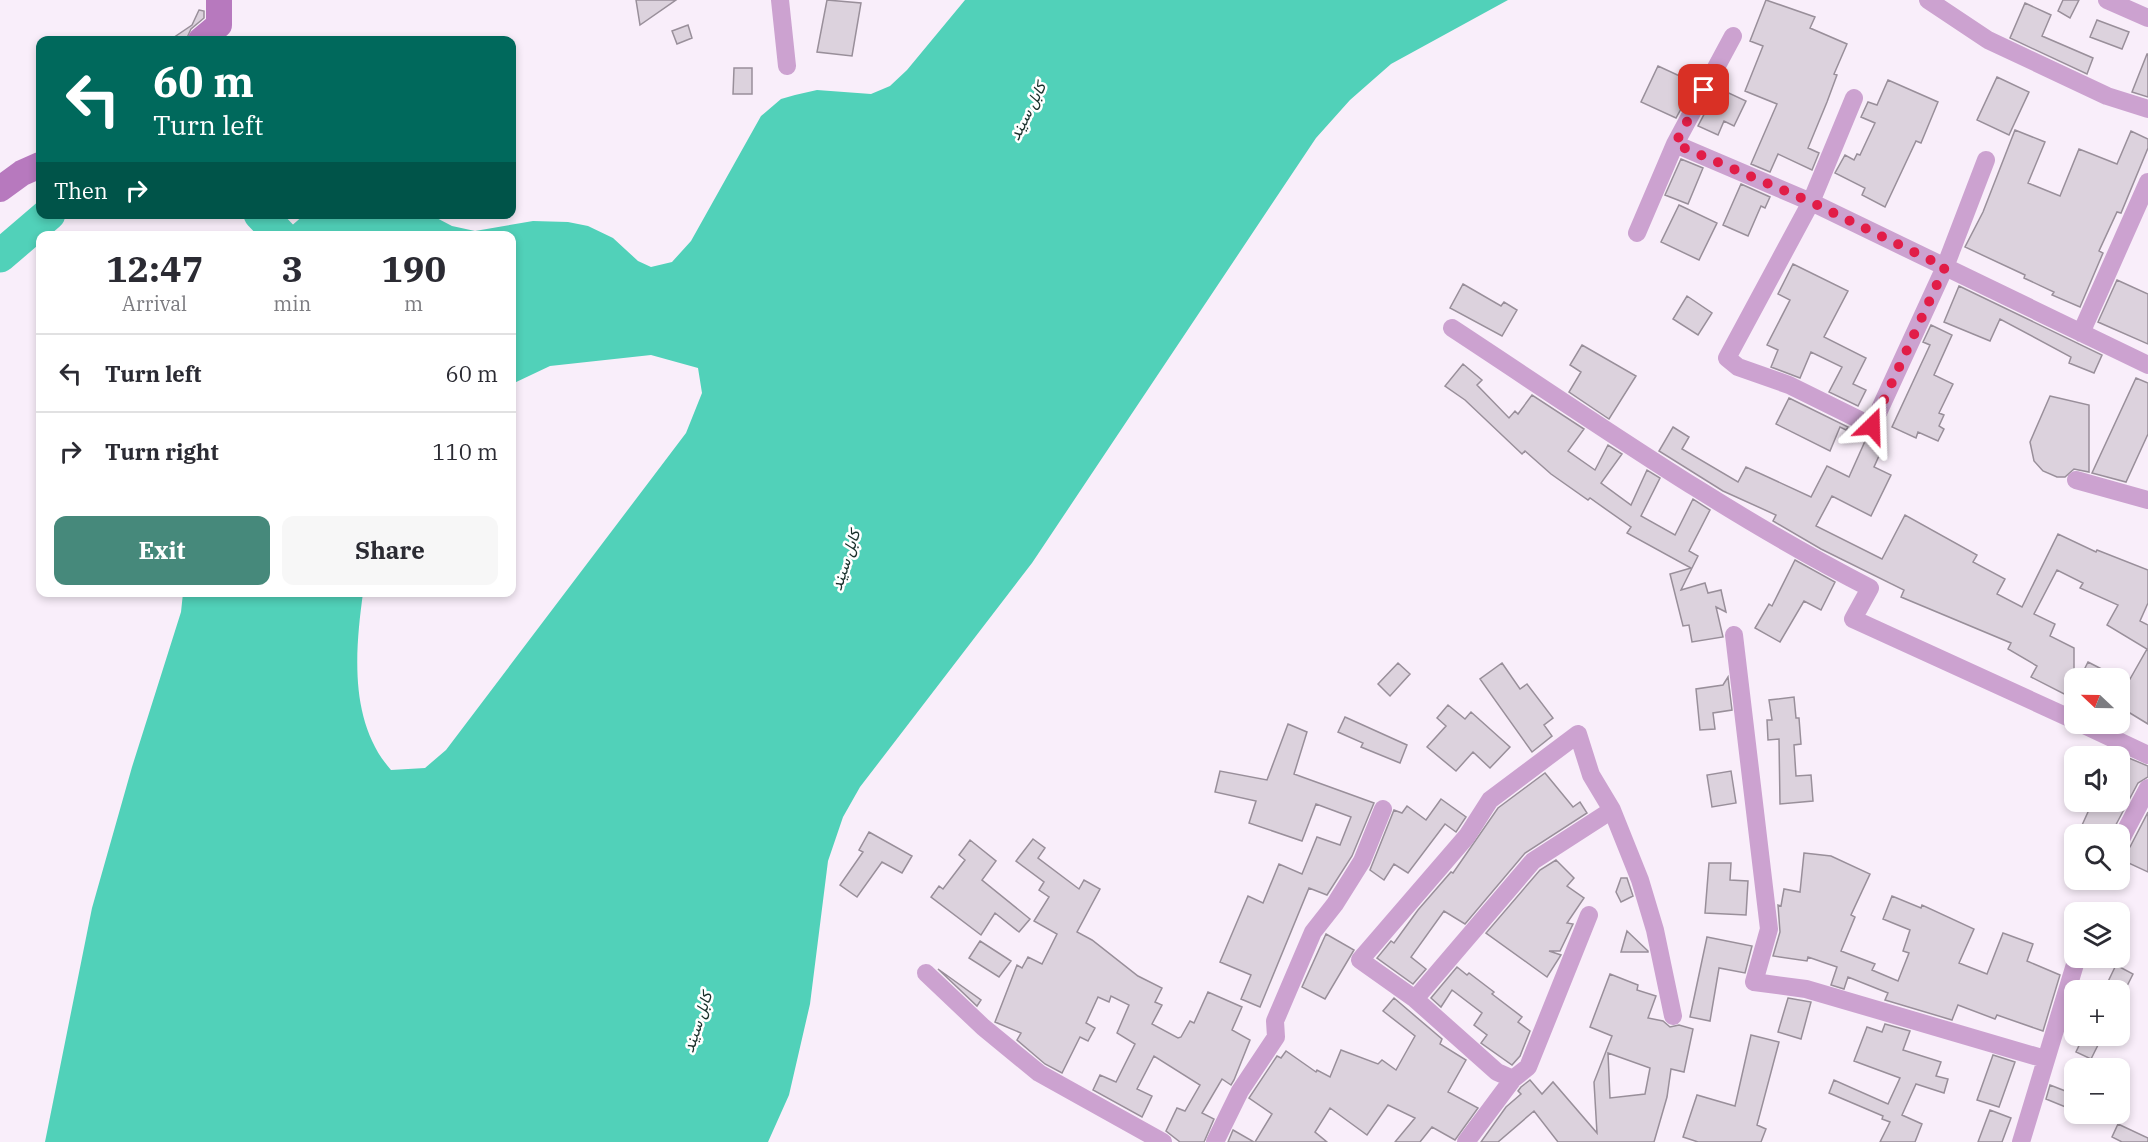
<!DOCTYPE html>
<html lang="en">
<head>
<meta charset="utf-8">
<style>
	body { margin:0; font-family:"IBM Plex Serif",Vazirmatn,serif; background:#f7f7f7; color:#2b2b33; height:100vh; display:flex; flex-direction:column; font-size:22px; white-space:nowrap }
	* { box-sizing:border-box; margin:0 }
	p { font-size:20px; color:#7c7c81 }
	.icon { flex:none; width:33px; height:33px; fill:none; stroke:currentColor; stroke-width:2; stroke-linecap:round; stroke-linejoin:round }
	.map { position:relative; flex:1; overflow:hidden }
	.panel { position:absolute; left:36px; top:231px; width:480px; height:366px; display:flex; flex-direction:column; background:#fff; border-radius:12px; box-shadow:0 3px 9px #0003 }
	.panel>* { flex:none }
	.top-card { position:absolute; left:36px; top:36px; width:480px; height:183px; border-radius:12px; box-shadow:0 3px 9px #0003; background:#00695c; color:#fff; overflow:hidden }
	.needle { width:39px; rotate:292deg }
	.tools { position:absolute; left:2064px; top:668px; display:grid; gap:12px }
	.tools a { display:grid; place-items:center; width:66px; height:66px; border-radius:12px; background:#fff; box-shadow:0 3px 9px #0003; font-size:30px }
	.pin { position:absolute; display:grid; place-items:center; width:51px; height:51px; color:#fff; margin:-26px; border-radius:12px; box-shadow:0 3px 9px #0006 }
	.me { position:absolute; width:66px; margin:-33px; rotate:22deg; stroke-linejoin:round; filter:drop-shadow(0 0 4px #0008) }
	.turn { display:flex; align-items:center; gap:21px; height:126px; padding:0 18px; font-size:27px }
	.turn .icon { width:78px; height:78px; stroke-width:2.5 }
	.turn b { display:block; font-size:42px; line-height:51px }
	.then { display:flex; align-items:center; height:57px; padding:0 18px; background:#0003; gap:12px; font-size:22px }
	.eta { display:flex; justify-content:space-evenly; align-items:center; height:102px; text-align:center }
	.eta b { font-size:36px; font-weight:700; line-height:42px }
	.button { display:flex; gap:12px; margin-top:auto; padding:12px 18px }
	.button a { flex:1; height:69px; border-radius:12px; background:#46897b; color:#fff; font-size:24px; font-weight:700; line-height:69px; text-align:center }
	.button a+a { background:#f7f7f7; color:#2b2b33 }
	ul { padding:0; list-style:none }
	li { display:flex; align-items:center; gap:18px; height:78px; padding:0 18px; border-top:2px solid #e1e1e2 }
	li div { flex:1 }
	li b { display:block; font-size:22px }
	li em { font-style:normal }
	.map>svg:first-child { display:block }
	.water { fill:#51d1b9 }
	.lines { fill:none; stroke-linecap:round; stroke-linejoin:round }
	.river { stroke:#51d1b9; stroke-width:33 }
	.building { fill:#dcd2dd; stroke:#998f9a; stroke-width:1.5; fill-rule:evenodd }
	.street { stroke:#cca2d0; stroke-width:18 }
	.secondary { stroke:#b779be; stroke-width:26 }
	.route { stroke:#e11d48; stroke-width:10; stroke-dasharray:0 18 }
	.labels { text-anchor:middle; stroke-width:5; stroke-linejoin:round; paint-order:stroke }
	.water-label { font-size:16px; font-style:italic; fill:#1a302b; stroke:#fff }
</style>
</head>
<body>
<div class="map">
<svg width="2148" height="1142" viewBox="0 0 2148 1142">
	<rect width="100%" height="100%" fill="#f9eefa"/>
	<path class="water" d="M965,0h543l-117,64 -41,36 -34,38 -284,425 -172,224 -17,30 -15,44 -18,143 -21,91 -21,47h-723l47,-234 40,-141 49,-155 2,-19h180c-8,59 -14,129 28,177l34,-2 21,-18 240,-317 16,-40 -4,-25 -47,-13 -101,11 -38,18v-148l-231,-1 24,-21 126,1 21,11 23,5 58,-10 35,1 20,4 25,12 25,23 13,6 21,-5 19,-21 70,-125 20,-17 14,-4 22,-5 54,4 19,-8 17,-16z"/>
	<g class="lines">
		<path class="river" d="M260,214l21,22
			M0,256l49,-42"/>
	</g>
	<path class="building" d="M636,0h40l-36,25z
		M827,0l34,3 -9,53 -35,-4z
		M1766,0l49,17 -5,11 37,16 -13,30 3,1 -10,27 -19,46 11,5 -7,17 -34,-16 -8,18 -19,-8 26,-60 -32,-13 18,-45 -13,-5z
		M2063,0h16l-9,18 -12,-7z
		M2025,3l26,12 -9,21 51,22 -6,16 -77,-36z
		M199,10l5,1v7l-13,11 -5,11h-16l22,-15z
		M2097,20l32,12 -7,17 -32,-12z
		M688,25l4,13 -15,6 -5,-13z
		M2147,54h1v43l-16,-5z
		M1658,66l37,17 -19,35 -35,-16z
		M734,68h18v26h-19z
		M1997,77l32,15 -20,43 -32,-15z
		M1888,80l50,22 -17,41 -5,-2 -31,66 -23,-12 3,-7 -30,-15 10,-18 9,5 3,-6 3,1 15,-32 -14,-6 7,-15 9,3z
		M1718,88l28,13 -12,25 -10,-5 -6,14 -20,-9z
		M2015,130l30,12 -17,41 32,13 19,-47 38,15 14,-33 17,8v9l-27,65 -4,-1 -18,39 4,2 -23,54 -28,-12 2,-3 -30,-14 1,-3 -60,-28 18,-35z
		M1681,159l22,9 -15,36 -23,-9z
		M1741,184l29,13 -5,11 -4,-2 -13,30 -25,-11z
		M1679,205l38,18 -18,37 -38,-18z
		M1793,264l55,27 -24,46 42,21 -13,26 13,6 -8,16 -29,-14 13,-25 -31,-15 -11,26 -29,-11 7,-17 -11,-5 23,-45 -12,-6z
		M2117,280l31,14v50l-50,-22z
		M1463,284l38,22 3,-4 13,8 -15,26 -52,-28z
		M1959,286l143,69 -8,18 -25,-10 2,-6 -71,-38 -10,22 -46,-19z
		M1687,296l25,17 -14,22 -25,-16z
		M1931,325l21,10 -18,40 19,9 -14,29 5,2 -5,11 5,3 -6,12 -20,-9 -2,6 -24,-11 38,-82 -7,-3z
		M1582,345l54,31 -27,43 -40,-27 12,-20 -11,-7z
		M1463,364l19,16 -5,5 32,33 6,-7 3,3 14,-19 52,34 -16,22 27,19 13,-25 14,9 -21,29 30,22 16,-35 13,8 -19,38 34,19 18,-36 17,11 -21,41 9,5 -17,34 24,-7 3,10 13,-3 5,22 -10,-5 7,30 -31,5 -3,-17 -6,1 -13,-52 21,-6 -64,-35 4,-6 -41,-29 -2,2 -37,-26 -26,-23 -3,3 -57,-54 -20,-14z
		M2136,378l12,5v51l-22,48 -34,-9z
		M2050,396l39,9v67l-15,-3 -9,8h-8l-14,-6 -9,-10 -4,-19z
		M1789,398l59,29 -2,3 -6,-3 -10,24 -54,-27z
		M1673,427l16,10 -7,12 56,33 8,-15 65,30 16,-31 22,11 17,-38 17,8 -9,20 17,8 -20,41 -39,-20 -16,30 66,33 23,-44 72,40 -4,7 32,17 -8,15 25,13 36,-73 38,18 1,-2 51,20v33l-8,18 8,4v99l-28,-17v-34l10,6 17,-30 -40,-24 11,-20 -38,-17 3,-5 -26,-13 -23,44 21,10 -5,12 24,12v51l-43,-22 6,-11 -29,-17 3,-6 -110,-46 3,-7 -83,-41 -48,-28 3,-6 -53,-24 -64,-40z
		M1795,560l40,22 -14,28 -17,-9 -24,41 -25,-14 14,-24 3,2z
		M2088,662l31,16h-39z
		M1398,663l12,11 -20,22 -12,-12z
		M1502,663l18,26 7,-5 26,34 -9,7 8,11 -20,16 -52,-73z
		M1728,677l4,33 -19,3 2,16 -15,1 -4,-41 27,-4z
		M1794,697l2,21h3l2,26 -7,1 2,31 15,-1 2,26 -33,3 -1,-65 -11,1 -1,-20h5l-3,-20z
		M1448,705l17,14 6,-7 39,35 -20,21 -17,-16 -17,19 -29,-24 19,-21 -9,-8z
		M1345,717l62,28 -7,18 -39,-16 2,-4 -25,-11z
		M1288,724l19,8 -13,42 80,29 -22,53 -25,39 -18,-7 -49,119 -19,-8 10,-24 -31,-13 28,-66 15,7 16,-39 23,10 15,-37 23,8 11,-28 -35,-13 -14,37 -53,-18 7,-22 -41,-9 5,-21 47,9z
		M2119,754l29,12v11l-10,6 -27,51h-33l15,-33h27z
		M1731,771l5,32 -24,4 -5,-32z
		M1545,773l28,34 7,-5 7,11 -62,40 -60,71 -21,-13 -33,46 15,12 -13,15 -36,-26 14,-17 3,2 24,-33 33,-38 2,1 45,-65z
		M1441,799l25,18 -10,15 -11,-8 -37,49 -14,-9 -10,16 -14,-10 24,-60 8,3 5,-7 19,14z
		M2148,812v60l-28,-13v-7l10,-5z
		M869,832l43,24 -10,17 -20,-11 -25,35 -17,-12 23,-33 -4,-2z
		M1033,839l12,9 -7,10 41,31 5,-9 16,9 -23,43 15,8 46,36 24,12 -7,14 7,3 -10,19 26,14 3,-1 9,-16 4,2 14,-31 34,15 -10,23 18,10 -16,40 -3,5 -9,-6 -20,34 12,6 -10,23h-24l-14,-11 11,-23 8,3 15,-26 -46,-29 -17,33 15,7 -10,21 -49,-27 7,-15 16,7 19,-38 -18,-11 12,-28 -18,-9 -2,6 -11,-5 -12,26 9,5 -7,13 -8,-4 -18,36 -17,-9 -28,-24 4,-7 -26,-11 22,-57 5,3 6,-11 14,7 15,-30 -23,-13 15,-24 -10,-7 5,-8 -28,-21z
		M970,840l26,21 -14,19 48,39 -11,13 -24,-19 -14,22 -50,-38 8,-11 4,3 22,-29 -6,-5z
		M1804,853l27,3 39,18 -19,41 4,2 -14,34 34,13 -3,6 26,11 11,-28 -6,-2 7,-21 -27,-11 9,-23 29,12 1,-3 52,24 -15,34 28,11 16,-41 30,11 -6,17 33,14 -17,56 -46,-16 -2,4 -37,-14 -6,15 -67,-20 3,-7 -40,-16 -4,12 -13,-4 6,-18 -29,-10 -1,4 -34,-5 7,-24 -2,-27 3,1 3,-17 16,3z
		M1556,860l18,18 -7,8 17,12 -17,25 6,1 -13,27h-11l12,4 -14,22 -61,-44 54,-63z
		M1709,863h22l-1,17 18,1 -2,34 -41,-2z
		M1621,878h6l6,18 -12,6 -5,-10z
		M1627,931l21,20v1h-27z
		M1326,934l28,16 -29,49 -23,-12z
		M1707,937l45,9 -7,27 -26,-5 -9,53 -20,-4z
		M980,941l31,20 -12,16 -30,-19z
		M2116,965l17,9 -8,16h-21z
		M1457,967l10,8 2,-2 25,19 -2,2 30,23 -4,5 12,9 -10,25 -8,9 -31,-22 6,-8 -13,-10 8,-12 -30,-23 -11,17 -10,-9z
		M938,969l43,31 -4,6z
		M1610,974l28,11 -1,5 19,6 -8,22 15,3 7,6 9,-2 14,4 -9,43 -13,-3 -4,28 -13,45h-96l-24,-31 -36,31h-17l25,-35 15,-13 -3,-3 3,-4 9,-7 12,14 11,-12 44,51 -3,-51 18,-46 -22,-9zM1608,1053l42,15 -5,26 -35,4z
		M1394,998l48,41 -2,5 26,16 -18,32 30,16 -23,32 -23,-13 -12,15h-25l20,-24 -27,-13 -21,30 -37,-27 -15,24 12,10h-72l17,-28 -23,-16 28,-42 4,2 5,-7 30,21 1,-2 13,7 11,-27 37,14 4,-4 14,10 19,-34 -32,-25z
		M1788,998l23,4 -10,37 -23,-7z
		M1885,1024l25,7 -7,19 38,12 -5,14 12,3 -4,14 -28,-9 -14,31 20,9 -7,18h-35l10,-20 -8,-3 1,-3 -54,-23 5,-13 54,24 12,-26 -46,-17 13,-34 15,5z
		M1751,1035l28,7 -22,83 9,4 -5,13h-63l-15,-5 14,-42 38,11z
		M2084,1035h19l-12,24 -15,-7z
		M1993,1055l22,7 -16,45 -22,-7z
		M2050,1085l23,9 -5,14 -22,-9z
		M1990,1110l21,8 -9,24h-24z
		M2118,1124l30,14v4h-26l-10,-5z
		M1233,1130l21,12h-26z"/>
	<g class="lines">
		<path class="street" d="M780,0l7,66
			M1928,0l60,40 119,56 41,13
			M2107,0l41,18
			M1854,98l-43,104 -84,156 11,9 51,18 83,41 73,-159 41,-107
			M1675,144l136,58 337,163
			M1637,233l38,-89 58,-108
			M1452,328c137,90 272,185 418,260l-17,31 221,101
			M2081,333l67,-151
			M2076,480l72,20
			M1734,635l35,294 -15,53 52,7 239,70
			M2080,723l68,32
			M2120,841l28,-53
			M926,973l57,54 56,46 124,69
			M1415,999l118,-138 79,-51
			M1513,1079l15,-12 61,-152
			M1215,1142l25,-51 36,-54 -1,-16 38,-89 22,-28 27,-43 21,-52
			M1466,1142l47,-63 -16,-7 -82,-73 -55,-39 107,-124 23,-36 88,-66 13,41 21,35 28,70 15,50 18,86
			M2021,1142l55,-181"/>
		<path class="secondary" d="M201,40l18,-15v-25
			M0,189l22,-16 18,-8"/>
	</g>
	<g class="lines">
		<path class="route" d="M1704,90l-29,54 136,58 134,65 -73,159"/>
	</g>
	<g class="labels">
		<g class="water-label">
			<text transform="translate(1027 111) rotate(-63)" y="6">کابل سيند</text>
			<text transform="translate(845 560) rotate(-72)" y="6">کابل سيند</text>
			<text transform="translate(697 1022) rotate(-72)" y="6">کابل سيند</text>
		</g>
	</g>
</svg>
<div class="tools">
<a><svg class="needle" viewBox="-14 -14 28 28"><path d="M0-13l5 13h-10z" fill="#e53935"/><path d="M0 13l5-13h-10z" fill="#7c7c81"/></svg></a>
<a><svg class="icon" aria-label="sound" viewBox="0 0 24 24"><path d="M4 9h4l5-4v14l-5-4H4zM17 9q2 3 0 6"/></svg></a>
<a><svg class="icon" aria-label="search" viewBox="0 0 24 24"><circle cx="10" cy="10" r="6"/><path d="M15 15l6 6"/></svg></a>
<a><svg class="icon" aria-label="layers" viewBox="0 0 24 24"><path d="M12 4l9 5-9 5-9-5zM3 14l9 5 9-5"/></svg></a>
<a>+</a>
<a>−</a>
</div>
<div class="pin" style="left:1704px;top:90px;background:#d93025"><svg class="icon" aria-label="arrive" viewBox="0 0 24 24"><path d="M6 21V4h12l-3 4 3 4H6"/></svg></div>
<svg class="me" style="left:1872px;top:426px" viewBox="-20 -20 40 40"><path d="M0-17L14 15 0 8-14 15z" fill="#e11d48" stroke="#fff" stroke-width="4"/></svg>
<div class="top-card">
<div class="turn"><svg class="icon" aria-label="left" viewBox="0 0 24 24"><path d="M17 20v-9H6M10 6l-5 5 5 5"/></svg><div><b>60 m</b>Turn left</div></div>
<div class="then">Then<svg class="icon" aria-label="right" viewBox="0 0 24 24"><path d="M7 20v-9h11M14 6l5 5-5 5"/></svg></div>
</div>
<section class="panel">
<div class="eta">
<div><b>12:47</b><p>Arrival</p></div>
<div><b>3</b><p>min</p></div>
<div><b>190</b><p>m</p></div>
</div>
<ul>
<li><svg class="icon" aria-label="left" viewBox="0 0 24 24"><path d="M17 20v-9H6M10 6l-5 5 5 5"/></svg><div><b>Turn left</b></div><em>60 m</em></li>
<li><svg class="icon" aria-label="right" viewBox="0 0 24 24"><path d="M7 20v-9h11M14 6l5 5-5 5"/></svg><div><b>Turn right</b></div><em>110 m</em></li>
</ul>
<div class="button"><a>Exit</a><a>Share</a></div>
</section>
</div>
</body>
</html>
